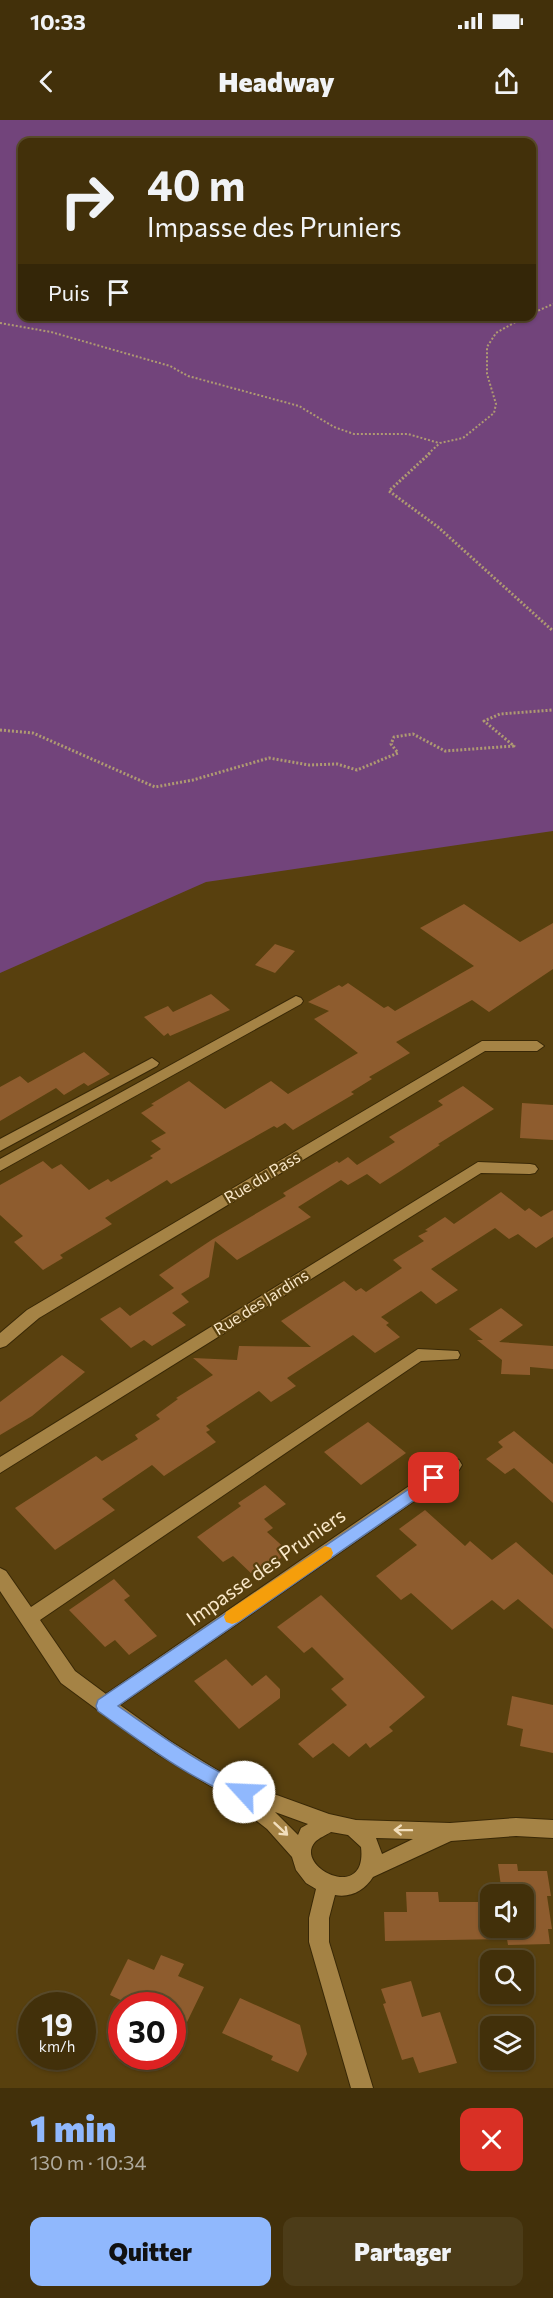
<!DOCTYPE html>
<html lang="fr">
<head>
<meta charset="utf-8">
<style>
	body { margin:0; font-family:Commissioner,sans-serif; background:#4c3c18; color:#f1f3f6; height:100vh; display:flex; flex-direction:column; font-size:22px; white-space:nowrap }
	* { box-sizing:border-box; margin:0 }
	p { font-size:20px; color:#aea99c }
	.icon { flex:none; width:33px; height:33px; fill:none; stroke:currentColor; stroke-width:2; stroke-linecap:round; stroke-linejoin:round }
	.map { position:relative; height:1968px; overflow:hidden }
	.drawer { display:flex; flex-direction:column; background:#42300a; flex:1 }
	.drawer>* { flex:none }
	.banner { position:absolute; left:18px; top:18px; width:518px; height:183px; border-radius:12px; box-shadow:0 2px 4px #0004,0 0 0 2px #5a4b2b; background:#42300a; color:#f1f3f6; overflow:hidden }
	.fabs { position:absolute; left:480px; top:1764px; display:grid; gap:12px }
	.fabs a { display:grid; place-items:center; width:54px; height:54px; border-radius:12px; background:#42300a; box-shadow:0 2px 4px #0004,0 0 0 2px #5a4b2b; font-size:30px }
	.speed { position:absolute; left:18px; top:1872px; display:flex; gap:12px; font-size:30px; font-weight:700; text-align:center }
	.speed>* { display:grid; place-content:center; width:78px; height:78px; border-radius:50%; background:#42300a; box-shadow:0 2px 4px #0004,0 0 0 2px #5a4b2b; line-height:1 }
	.speed small { font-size:15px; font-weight:400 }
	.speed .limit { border:9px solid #d22; background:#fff; color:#111 }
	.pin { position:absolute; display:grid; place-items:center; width:51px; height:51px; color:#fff; margin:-26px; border-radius:12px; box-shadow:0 3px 9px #0006 }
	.me { position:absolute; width:66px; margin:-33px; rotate:295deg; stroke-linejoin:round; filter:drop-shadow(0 0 4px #0008) }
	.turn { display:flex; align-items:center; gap:21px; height:126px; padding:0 30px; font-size:27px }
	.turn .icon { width:78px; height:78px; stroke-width:2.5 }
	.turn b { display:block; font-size:42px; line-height:51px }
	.then { display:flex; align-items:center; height:57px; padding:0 30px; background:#0003; gap:12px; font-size:22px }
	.round { display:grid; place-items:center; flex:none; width:63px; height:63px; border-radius:12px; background:#4c3c18 }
	.summary { display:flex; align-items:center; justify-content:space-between; height:102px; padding:0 30px }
	h1 { font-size:36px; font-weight:800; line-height:45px; color:#90b8fd }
	.button { display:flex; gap:12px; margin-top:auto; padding:12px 30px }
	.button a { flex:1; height:69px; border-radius:12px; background:#90b8fd; color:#111; font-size:24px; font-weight:800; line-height:69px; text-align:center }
	.button a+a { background:#4c3c18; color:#f1f3f6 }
	.status { display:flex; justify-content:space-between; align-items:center; height:42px; padding:0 30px; background:#42300a; direction:ltr }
	.status svg { height:16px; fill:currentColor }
	header { display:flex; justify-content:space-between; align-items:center; height:78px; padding:0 30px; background:#42300a; font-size:27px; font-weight:800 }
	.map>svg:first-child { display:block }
	.green { fill:#72447b; fill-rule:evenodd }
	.building { fill:#8e5c2e }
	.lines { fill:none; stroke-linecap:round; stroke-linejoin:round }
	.minor-casing { stroke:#392806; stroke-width:2 }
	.path-far1 { stroke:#af9a72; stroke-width:2; stroke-dasharray:2 2; stroke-linecap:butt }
	.path { stroke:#af9a72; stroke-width:3; stroke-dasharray:2 2; stroke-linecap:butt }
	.minor { fill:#a58345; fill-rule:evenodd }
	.oneway { stroke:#f2debc }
	.route { fill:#90b8fd; stroke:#5e78a4; stroke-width:1.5 }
	.slow { fill:#f59e0b }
	.labels { text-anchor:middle; stroke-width:4.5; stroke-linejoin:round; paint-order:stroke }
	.street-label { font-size:16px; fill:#fae8c9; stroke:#58400e }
	.near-street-label { font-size:20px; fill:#fae8c9; stroke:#58400e }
</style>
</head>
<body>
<div class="status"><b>10:33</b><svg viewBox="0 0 49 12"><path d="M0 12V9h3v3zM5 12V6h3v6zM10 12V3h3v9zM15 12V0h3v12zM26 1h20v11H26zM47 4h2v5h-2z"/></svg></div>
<header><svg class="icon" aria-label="back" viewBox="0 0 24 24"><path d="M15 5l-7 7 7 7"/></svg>Headway<svg class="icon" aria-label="share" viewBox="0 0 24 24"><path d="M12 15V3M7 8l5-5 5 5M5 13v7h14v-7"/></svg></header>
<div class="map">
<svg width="553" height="1968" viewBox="0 0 553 1968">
	<rect width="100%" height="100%" fill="#58400e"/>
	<path class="green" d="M0,0h553v711l-347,51 -206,91zM22,22h509v174h-509z"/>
	<path class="building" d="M464,784l56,38 33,-19v46l-64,43 -17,-12 -76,42 14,11 -41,24 3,2 -21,13 3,2 -61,36 -8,-7 -8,5 -3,-2 -103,58 -4,-4 -62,38 7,6 -52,31 3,3 -20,12 -29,-28 9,-6 -23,-21v-30l43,-24 9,8 9,-5 28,26 19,-11 3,3 42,-24 -3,-2 11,-7 -10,-8 15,-8 -25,-20 13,-8 -3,-1 38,-23 36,28 46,-28 17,13 70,-41 -44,-34 15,-8 -21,-9 31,-17 3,2 6,-4 36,25 4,-2 7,5 79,-45 -54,-38z
		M275,824l20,7 -20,22 -20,-8z
		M211,874l19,16 -60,26 -2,-3 -4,3 -20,-19 24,-11 5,6z
		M84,932l26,22 -22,12 -4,-3 -20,12 -8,-7 -56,33v-34l20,-11 8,7z
		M463,966l31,23 -56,35 2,1 -41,27 -19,12 -13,-10 -19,11 -7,-5 -43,27 13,10 -74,43 -22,-19 -6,36 -28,17 8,8 -17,11 14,12 -34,21 -8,-6 -13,8 -31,-29 20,-12 10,9 44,-28 -15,-13 54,-36 73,-43 -3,-3 54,-32 2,2 9,-6 9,8 38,-23 -6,-5 54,-32 -5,-4z
		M522,983l31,2v35l-33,-2z
		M501,1072l24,19 4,-3 12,9 12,-7v27l-17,11 -18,-14 -9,5 -14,-11 -64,41 27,21 -22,14 -15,-13 -40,26 8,6 -3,2 14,12 -25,16 -22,-18 -66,43 9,8 -25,16 -12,-11 -53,35 4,4 -4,2 10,10 -52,34 -12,-11 -50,34 13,11 -60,40 -40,-42 81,-52 6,5 36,-22 -3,-4 25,-16 -4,-4 22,-16 -2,-1 37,-23 -20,-17 44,2 2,-14 72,1 -30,-26 63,-40 12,10 5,-3 5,4 36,-24 -9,-8 31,-19 -6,-5 10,-5 -3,-1 20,-13 9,7z
		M501,1188l22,17 -24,17 54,4v23l-23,-2v8l-29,-1 1,-14 -25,-20h6l-14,-11z
		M62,1235l23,17 -53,44 -32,19v-33z
		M368,1302l38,31 -45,32 -37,-33z
		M514,1311l39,33v39l-39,-35 -9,6 -19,-15 17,-12 -5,-5z
		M265,1365l21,19 -22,15 9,9 -6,4 22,20 -34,25 -22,-21 -10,6 -26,-25 44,-31 -3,-3z
		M425,1390l40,36 5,-5 22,19 24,-18 37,33v54l-35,-30 -14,11 -12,-10 -40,30 -41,-37 -10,7 -25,-24 41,-31 -18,-16z
		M114,1459l16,17 -6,4 33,36 -28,19 -14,-15 -10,7 -36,-37z
		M321,1475l104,102 -36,30 4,4 -11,8 -12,9 -4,-5 -17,14 -16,-14 -20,15 -15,-14 49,-39 -16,-16 13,-10 -32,-32 -8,6 -27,-26z
		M226,1539l26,27 14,-11 14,14v9l-41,31 -45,-48z
		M512,1576l41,9v48l-33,-7 3,-17 -16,-4z
		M498,1744h19l1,7h29l4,25h-4l5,33h-4l2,15 -42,1 -1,-6 -122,2 -1,-29h23l-1,-20h32l1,10h51v26h34v-34h-22z
		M161,1835l23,9 -6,12 26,11 -32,66v-47h-39l-23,-11 18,-36 26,11z
		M411,1861l11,36 18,-5 17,51 -38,10 -6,-16 -11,3 -19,-56 3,-1 -5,-14z
		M240,1878l60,27 7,29 -9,18 -27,-12 2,-4 -51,-23z"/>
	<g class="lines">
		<defs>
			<path id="minor" d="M296,876l5,2 2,3 -2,3 -301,167v-12z
				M482,921h55l7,5 -7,5h-52l-446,267 -33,28 -6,2v-15l27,-23z
				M152,938l7,5 -2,3 -157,85v-12z
				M478,1042l52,2 5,1 3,4 -3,4 -5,1 -49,-1 -481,300v-16z
				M418,1229l40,2 2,4 -2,4 -37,2 -381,259 35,51 31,23 341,-234 6,-2 6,2 3,5 -3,5 -339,235 50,36 68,42 3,-1 88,32 27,6 94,3 66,-5 37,2v18l-37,-2 -65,5 -78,36c-8,13 -22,21 -38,18l-6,23v24l44,146h-22l-42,-146v-24l7,-29 -10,-6 -10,-13 -4,-13 -25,-28 -50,-39 -61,-37 -95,-70 -61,-92v-23l6,3 25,36zM275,1692l33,12 -7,4 -3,7zM331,1712l17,3 13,12c7,57 -68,20 -46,-5 4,-4 11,-7 16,-10zM376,1718l37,1 -31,15z"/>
		</defs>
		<use href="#minor" class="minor-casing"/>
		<path class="path-far1" d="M531,194l22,-10
			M0,203l51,9 119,34 18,10 111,30 35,21 20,7h54l31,9
			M428,334l12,-11 23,-5 31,-25 2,-9 -9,-30v-27l9,-14 30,-17"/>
		<path class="path" d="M430,333l-41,38 49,36 115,104
			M0,610l33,3 122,54 38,-7 76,-22 40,7 28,-1 20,6 41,-17 -7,-9 3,-7 19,-3 32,17 69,-5 -30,-25 16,-7 53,-4"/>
		<use href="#minor" class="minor"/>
	</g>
	<defs><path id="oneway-shaft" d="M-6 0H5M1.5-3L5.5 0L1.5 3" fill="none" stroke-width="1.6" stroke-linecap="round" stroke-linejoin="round" transform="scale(1.5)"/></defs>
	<g class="oneway">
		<use href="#oneway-shaft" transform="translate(281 1709) rotate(43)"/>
		<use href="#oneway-shaft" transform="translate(403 1710) rotate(-179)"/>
	</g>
	<path class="route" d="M434,1352l5,2 2,4 -2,5 -321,223c42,29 85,61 133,81l2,5 -2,6 -7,2c-53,-20 -100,-56 -146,-89l-2,-5 2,-6z"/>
	<path class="slow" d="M325,1426l6,2 2,5 -2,5 -93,64 -6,2 -6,-2 -2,-5 2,-5z"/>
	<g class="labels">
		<g class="street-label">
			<text transform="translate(262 1057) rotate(-31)" y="6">Rue du Pass</text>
			<text transform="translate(261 1182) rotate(-32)" y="6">Rue des Jardins</text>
		</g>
		<g class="near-street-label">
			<text transform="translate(266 1447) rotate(-35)" y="7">Impasse des Pruniers</text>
		</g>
	</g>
</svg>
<div class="fabs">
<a><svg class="icon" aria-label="sound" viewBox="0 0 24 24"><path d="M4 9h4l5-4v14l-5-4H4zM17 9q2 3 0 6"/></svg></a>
<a><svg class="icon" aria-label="search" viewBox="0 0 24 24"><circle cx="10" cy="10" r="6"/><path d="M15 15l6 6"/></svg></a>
<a><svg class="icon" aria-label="layers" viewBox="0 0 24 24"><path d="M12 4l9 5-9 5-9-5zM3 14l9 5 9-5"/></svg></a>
</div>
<div class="speed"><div>19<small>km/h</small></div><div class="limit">30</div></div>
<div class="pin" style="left:434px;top:1358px;background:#d93025"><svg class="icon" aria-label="arrive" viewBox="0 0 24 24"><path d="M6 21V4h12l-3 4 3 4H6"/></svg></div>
<svg class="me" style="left:244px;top:1672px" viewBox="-20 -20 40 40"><circle r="19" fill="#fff"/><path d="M0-13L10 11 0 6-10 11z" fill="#90b8fd"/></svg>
<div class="banner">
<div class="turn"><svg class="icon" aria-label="right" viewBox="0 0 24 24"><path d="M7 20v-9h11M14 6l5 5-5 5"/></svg><div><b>40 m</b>Impasse des Pruniers</div></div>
<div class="then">Puis<svg class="icon" aria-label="arrive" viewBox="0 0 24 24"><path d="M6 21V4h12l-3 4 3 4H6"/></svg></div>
</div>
</div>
<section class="drawer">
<div class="summary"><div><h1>1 min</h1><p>130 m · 10:34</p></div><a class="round" style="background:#d93025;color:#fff"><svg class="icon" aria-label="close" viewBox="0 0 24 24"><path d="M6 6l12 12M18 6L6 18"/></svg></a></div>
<div class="button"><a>Quitter</a><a>Partager</a></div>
</section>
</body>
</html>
